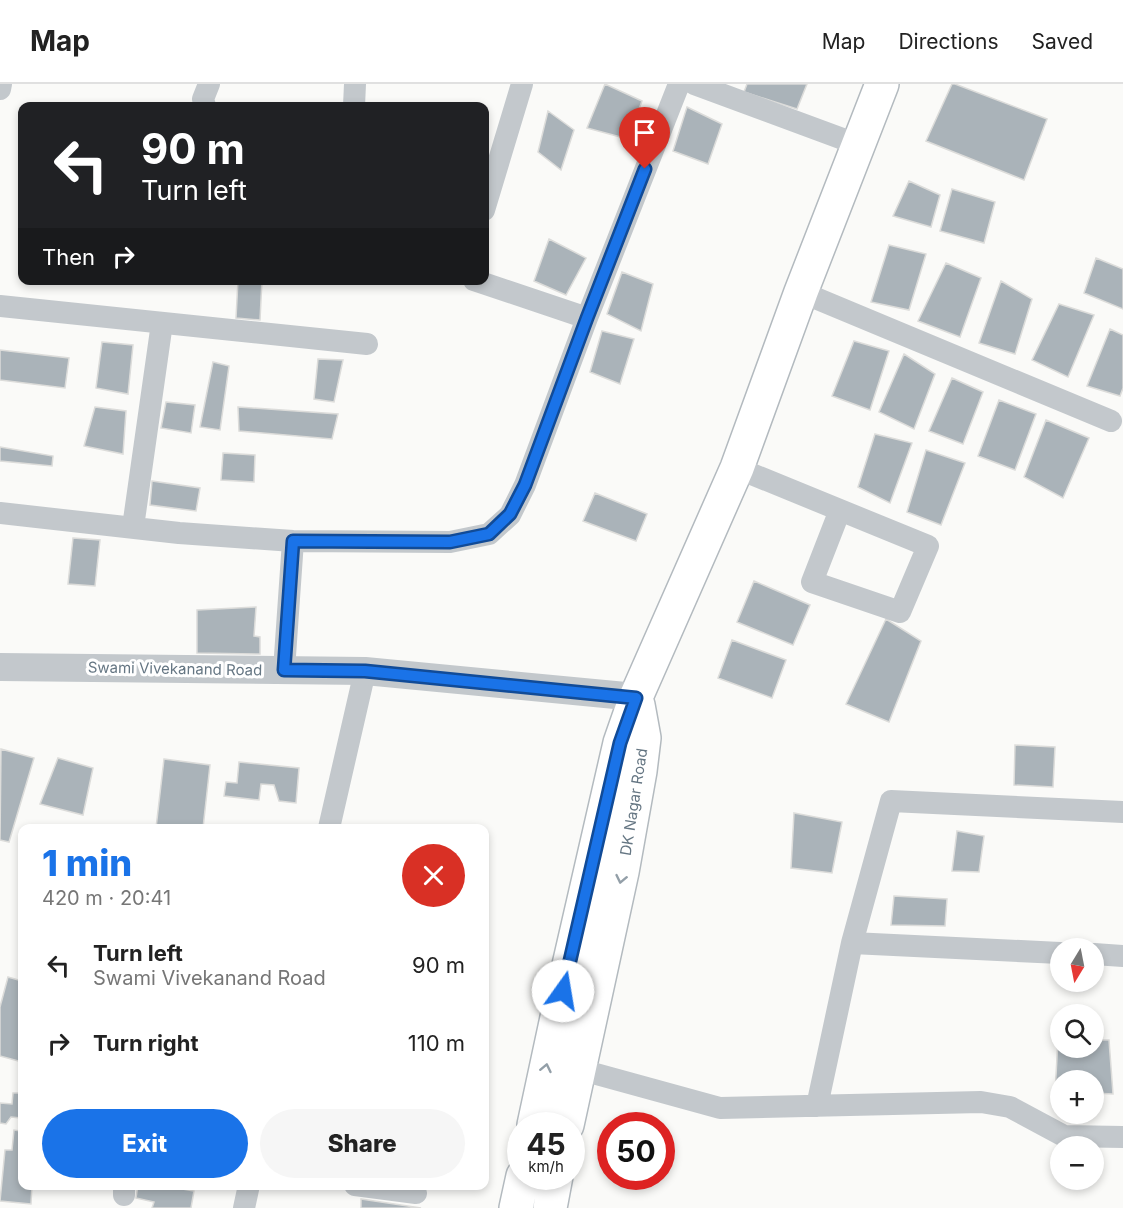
<!DOCTYPE html>
<html lang="en">
<head>
<meta charset="utf-8">
<style>
	body { margin:0; font-family:Inter,sans-serif; background:#f6f6f6; color:#222; height:100vh; display:flex; flex-direction:column; font-size:22px; white-space:nowrap }
	* { box-sizing:border-box; margin:0 }
	p { font-size:20px; color:#767676 }
	.icon { flex:none; width:33px; height:33px; fill:none; stroke:currentColor; stroke-width:2; stroke-linecap:round; stroke-linejoin:round }
	.map { position:relative; flex:1; overflow:hidden }
	.sheet { position:absolute; left:18px; top:740px; width:471px; height:366px; display:flex; flex-direction:column; background:#fff; border-radius:12px; box-shadow:0 3px 9px #0003 }
	.sheet>* { flex:none }
	.guide { position:absolute; left:18px; top:18px; width:471px; height:183px; border-radius:12px; box-shadow:0 3px 9px #0003; background:#202124; color:#fff; overflow:hidden }
	.needle { width:39px; rotate:190deg }
	.buttons { position:absolute; left:1050px; top:854px; display:grid; gap:12px }
	.buttons a { display:grid; place-items:center; width:54px; height:54px; border-radius:50%; background:#fff; box-shadow:0 3px 9px #0003; font-size:30px }
	.speed { position:absolute; left:507px; top:1028px; display:flex; gap:12px; font-size:30px; font-weight:700; text-align:center }
	.speed>* { display:grid; place-content:center; width:78px; height:78px; border-radius:50%; background:#fff; box-shadow:0 3px 9px #0003; line-height:1 }
	.speed small { font-size:15px; font-weight:400 }
	.speed .limit { border:9px solid #d22; background:#fff; color:#111 }
	.pin { position:absolute; display:grid; place-items:center; width:51px; height:51px; color:#fff; margin:-62px -26px; border-radius:50% 50% 50% 0; rotate:-45deg; box-shadow:0 0 6px #0007 }
	.pin .icon { rotate:45deg }
	.me { position:absolute; width:66px; margin:-33px; rotate:13deg; stroke-linejoin:round; filter:drop-shadow(0 0 4px #0008) }
	.turn { display:flex; align-items:center; gap:21px; height:126px; padding:0 24px; font-size:27px }
	.turn .icon { width:78px; height:78px; stroke-width:2.5 }
	.turn b { display:block; font-size:42px; line-height:51px }
	.then { display:flex; align-items:center; height:57px; padding:0 24px; background:#0003; gap:12px; font-size:22px }
	.round { display:grid; place-items:center; flex:none; width:63px; height:63px; border-radius:32px; background:#f6f6f6 }
	.headline { display:flex; align-items:center; justify-content:space-between; height:102px; padding:0 24px }
	h1 { font-size:36px; font-weight:800; line-height:45px; color:#1a73e8 }
	.cta { display:flex; gap:12px; margin-top:auto; padding:12px 24px }
	.cta a { flex:1; height:69px; border-radius:36px; background:#1a73e8; color:#fff; font-size:24px; font-weight:800; line-height:69px; text-align:center }
	.cta a+a { background:#f6f6f6; color:#222 }
	ul { padding:0; list-style:none }
	li { display:flex; align-items:center; gap:18px; height:78px; padding:0 24px }
	li div { flex:1 }
	li b { display:block; font-size:22px }
	li em { font-style:normal }
	header { display:flex; align-items:center; gap:36px; box-sizing:border-box; height:84px; padding:0 30px; background:#fff; border-bottom:2px solid #e0e0e0 }
	header strong { font-size:28px }
	nav { display:flex; gap:33px; margin-inline-start:auto; font-size:21px }
	.map>svg:first-child { display:block }
	.building { fill:#aab3b9; stroke:#dcdcda; stroke-width:1.5 }
	.lines { fill:none; stroke-linecap:round; stroke-linejoin:round }
	.secondary-casing { stroke:#b3babf; stroke-width:36 }
	.minor { stroke:#c3c8cc; stroke-width:22 }
	.tertiary { stroke:#c3c8cc; stroke-width:28 }
	.secondary { stroke:#fff; stroke-width:33 }
	.oneway { stroke:#939fa8 }
	.route-casing { stroke:#114b97; stroke-width:15 }
	.route { stroke:#1a73e8; stroke-width:10 }
	.labels { text-anchor:middle; stroke-width:6; stroke-linejoin:round; paint-order:stroke }
	.street-label { font-size:15px; fill:#657683; stroke:#fff }
</style>
</head>
<body>
<header>
<strong>Map</strong>
<nav><a>Map</a><a>Directions</a><a>Saved</a></nav>
</header>
<div class="map">
<svg width="1123" height="1124" viewBox="0 0 1123 1124">
	<rect width="100%" height="100%" fill="#fafaf8"/>
	<path class="building" d="M605,0l37,17 -14,38 -41,-11z
		M747,0h60l-10,25 -53,-17z
		M952,0h3l92,35 -23,61 -98,-39z
		M687,23l35,17 -14,40 -35,-13z
		M548,27l26,19 -13,40 -23,-18z
		M909,97l31,14 -9,32 -38,-11z
		M952,105l43,13 -11,41 -44,-12z
		M549,155l37,19 -20,37 -32,-14z
		M889,161l37,9 -17,56 -38,-8z
		M1096,174l27,11v40l-39,-16z
		M946,179l35,15 -21,59 -42,-16z
		M622,188l31,12 -12,47 -34,-17z
		M238,196h24l-2,40 -24,-2z
		M1001,197l31,18 -17,55 -36,-11z
		M1059,220l35,11 -26,62 -36,-17z
		M1110,245l13,6v53l-3,8 -33,-10z
		M602,247l32,8 -14,45 -30,-12z
		M854,257l35,10 -19,59 -38,-14z
		M102,258l31,3 -5,49 -32,-6z
		M0,266l69,8 -4,30 -65,-8z
		M904,270l31,20 -21,55 -35,-17z
		M318,275l25,1 -9,42 -20,-3z
		M213,278l16,4 -9,64 -20,-3z
		M952,294l31,14 -20,52 -34,-13z
		M999,316l37,14 -21,56 -37,-14z
		M166,318l29,3 -4,28 -30,-5z
		M95,323l31,4 -3,43 -39,-8z
		M238,323l100,7 -6,25 -93,-8z
		M1046,336l43,18 -26,60 -39,-21z
		M875,350l37,9 -22,60 -32,-16z
		M0,363l53,9 -1,10 -52,-5z
		M926,366l39,13 -24,62 -34,-13z
		M223,369l32,2 -1,27 -33,-2z
		M152,397l48,7 -4,23 -46,-6z
		M595,409l52,21 -11,27 -53,-20z
		M73,454l27,2 -5,46 -27,-2z
		M754,497l56,24 -17,40 -56,-23z
		M256,523l-2,29 6,1v17l-63,-1v-43z
		M886,535l35,22 -32,81 -43,-18z
		M732,556l54,20 -14,38 -54,-20z
		M1015,661l40,2 -2,40 -39,-2z
		M1,665l33,9 -25,84 -9,-2z
		M58,674l35,10 -10,47 -43,-11z
		M164,675l46,6 -7,63h-47z
		M239,678l60,6 -3,35 -17,-2 -5,-16 -13,-1 -2,16 -35,-4 2,-14 11,1z
		M794,729l48,9 -10,51 -41,-5z
		M957,747l27,5 -5,36 -27,-1z
		M894,812l53,3 -2,27 -54,-1z
		M8,893l14,4v81l-22,-6v-49z
		M1058,955h2v8h34v-7h15l4,54 -19,-1v-13h-34v13h-5z
		M13,1009h9v92h10l-1,19 -31,-3 5,-51h7l2,-20 6,1 1,-13 -10,-1 -5,7 -6,-1v-20l12,1z
		M138,1101h21l35,6 -3,17h-39l2,-6 -18,-4z
		M361,1115l60,9h-60z"/>
	<g class="lines">
		<defs>
			<path id="secondary" d="M534,1041l24,-112 62,-270 16,-46 101,-229 64,-176 81,-208
				M567,1041l55,-253 18,-101 4,-33 -6,-33
				M516,1124l7,-32
				M550,1124l6,-32"/>
		</defs>
		<use href="#secondary" class="secondary-casing"/>
		<path class="minor" d="M694,0l165,61
			M0,5l1,-5
			M205,22l-2,-7 6,-15
			M354,22l1,-22
			M484,126l38,-126
			M474,196l113,38
			M801,208l310,129
			M0,222l367,38
			M737,384l191,78 -28,66 -88,-30 28,-72
			M0,429l179,20 114,8 157,1 39,-8 21,-19 15,-30 62,-167 92,-234
			M133,443l29,-204
			M284,586l9,-129
			M329,744l36,-157
			M1060,869l-208,-10 39,-142 232,11
			M1094,870l29,2
			M578,985l142,39 261,-6 29,5 54,29 59,1
			M817,1022l35,-163
			M124,1101v10
			M355,1101l61,8
			M244,1124l5,-23"/>
		<path class="tertiary" d="M0,583l365,4 271,26"/>
		<use href="#secondary" class="secondary"/>
	</g>
	<defs><path id="oneway-chevron" d="M-2-3.5L2.5 0L-2 3.5" fill="none" stroke-width="1.6" stroke-linecap="round" stroke-linejoin="round" transform="scale(1.5)"/></defs>
	<g class="oneway">
		<use href="#oneway-chevron" transform="translate(621 795) rotate(102)"/>
		<use href="#oneway-chevron" transform="translate(546 984) rotate(-78)"/>
	</g>
	<g class="lines">
		<defs>
			<path id="route" d="M563,907l57,-248 16,-45 -271,-27 -81,-1 9,-129 157,1 39,-8 21,-20 15,-29 62,-167 58,-149"/>
		</defs>
		<use href="#route" class="route-casing"/>
		<use href="#route" class="route"/>
	</g>
	<g class="labels">
		<g class="street-label">
			<text transform="translate(175 585) rotate(1)" y="5">Swami Vivekanand Road</text>
			<text transform="translate(634 718) rotate(-81)" y="5">DK Nagar Road</text>
		</g>
	</g>
</svg>
<div class="buttons">
<a><svg class="needle" viewBox="-14 -14 28 28"><path d="M0-13l5 13h-10z" fill="#e53935"/><path d="M0 13l5-13h-10z" fill="#767676"/></svg></a>
<a><svg class="icon" aria-label="search" viewBox="0 0 24 24"><circle cx="10" cy="10" r="6"/><path d="M15 15l6 6"/></svg></a>
<a>+</a>
<a>−</a>
</div>
<div class="speed"><div>45<small>km/h</small></div><div class="limit">50</div></div>
<div class="pin" style="left:645px;top:85px;background:#d93025"><svg class="icon" aria-label="arrive" viewBox="0 0 24 24"><path d="M6 21V4h12l-3 4 3 4H6"/></svg></div>
<svg class="me" style="left:563px;top:907px" viewBox="-20 -20 40 40"><circle r="19" fill="#fff"/><path d="M0-13L10 11 0 6-10 11z" fill="#1a73e8"/></svg>
<div class="guide">
<div class="turn"><svg class="icon" aria-label="left" viewBox="0 0 24 24"><path d="M17 20v-9H6M10 6l-5 5 5 5"/></svg><div><b>90 m</b>Turn left</div></div>
<div class="then">Then<svg class="icon" aria-label="right" viewBox="0 0 24 24"><path d="M7 20v-9h11M14 6l5 5-5 5"/></svg></div>
</div>
<section class="sheet">
<div class="headline"><div><h1>1 min</h1><p>420 m · 20:41</p></div><a class="round" style="background:#d93025;color:#fff"><svg class="icon" aria-label="close" viewBox="0 0 24 24"><path d="M6 6l12 12M18 6L6 18"/></svg></a></div>
<ul>
<li><svg class="icon" aria-label="left" viewBox="0 0 24 24"><path d="M17 20v-9H6M10 6l-5 5 5 5"/></svg><div><b>Turn left</b><p>Swami Vivekanand Road</p></div><em>90 m</em></li>
<li><svg class="icon" aria-label="right" viewBox="0 0 24 24"><path d="M7 20v-9h11M14 6l5 5-5 5"/></svg><div><b>Turn right</b></div><em>110 m</em></li>
</ul>
<div class="cta"><a>Exit</a><a>Share</a></div>
</section>
</div>
</body>
</html>
